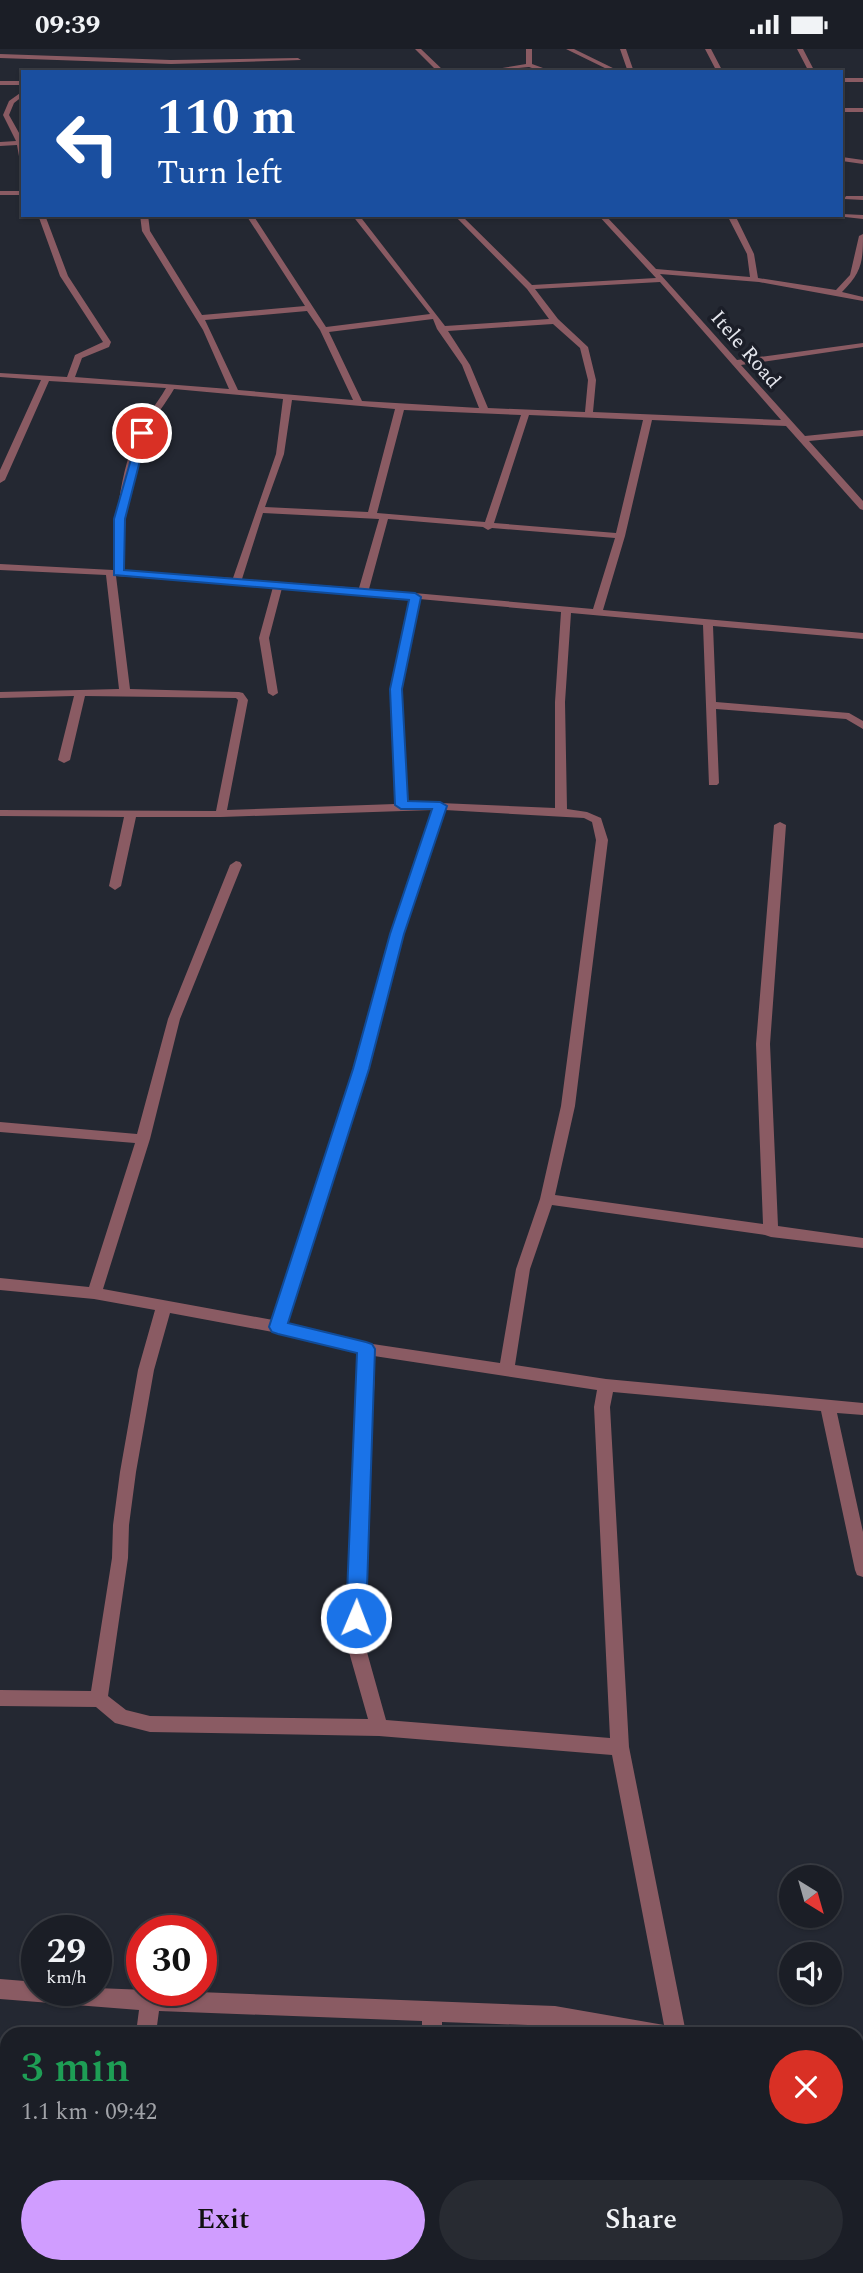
<!DOCTYPE html>
<html lang="en">
<head>
<meta charset="utf-8">
<style>
	body { margin:0; font-family:Spectral,serif; background:#282b32; color:#f1f3f6; height:100vh; display:flex; flex-direction:column; font-size:26px; white-space:nowrap }
	* { box-sizing:border-box; margin:0 }
	p { font-size:23px; color:#a0a2a7 }
	.icon { flex:none; width:38px; height:38px; fill:none; stroke:currentColor; stroke-width:2; stroke-linecap:round; stroke-linejoin:round }
	.map { position:relative; flex:1; overflow:hidden }
	.panel { position:absolute; left:0px; top:1978px; width:864px; height:247px; display:flex; flex-direction:column; background:#1b1e26; border-radius:21px 21px 0 0; box-shadow:0 2px 5px #0004,0 0 0 2px #393c43 }
	.panel>* { flex:none }
	.top-card { position:absolute; left:21px; top:21px; width:822px; height:147px; border-radius:0px; box-shadow:0 2px 5px #0004,0 0 0 2px #393c43; background:#1a4fa0; color:#fff; overflow:hidden }
	.needle { width:46px; rotate:143deg }
	.fabs { position:absolute; left:779px; top:1816px; display:grid; gap:14px }
	.fabs a { display:grid; place-items:center; width:63px; height:63px; border-radius:50%; background:#1b1e26; box-shadow:0 2px 5px #0004,0 0 0 2px #393c43; font-size:35px }
	.speed { position:absolute; left:21px; top:1866px; display:flex; gap:14px; font-size:35px; font-weight:700; text-align:center }
	.speed>* { display:grid; place-content:center; width:91px; height:91px; border-radius:50%; background:#1b1e26; box-shadow:0 2px 5px #0004,0 0 0 2px #393c43; line-height:1 }
	.speed small { font-size:18px; font-weight:400 }
	.speed .limit { border:10px solid #d22; background:#fff; color:#111 }
	.pin { position:absolute; display:grid; place-items:center; width:60px; height:60px; color:#fff; margin:-30px; border:4px solid #fff; border-radius:50%; box-shadow:0 2px 7px #0007 }
	.me { position:absolute; width:77px; margin:-38px; rotate:1deg; stroke-linejoin:round; filter:drop-shadow(0 0 5px #0008) }
	.turn { display:flex; align-items:center; gap:24px; height:147px; padding:0 21px; font-size:32px }
	.turn .icon { width:91px; height:91px; stroke-width:2.5 }
	.turn b { display:block; font-size:49px; line-height:60px }
	.round { display:grid; place-items:center; flex:none; width:74px; height:74px; border-radius:37px; background:#282b32 }
	.summary { display:flex; align-items:center; justify-content:space-between; height:119px; padding:0 21px }
	h1 { font-size:42px; font-weight:600; line-height:52px; color:#1e9e55 }
	.action { display:flex; gap:14px; margin-top:auto; padding:14px 21px }
	.action a { flex:1; height:80px; border-radius:42px; background:#d09dff; color:#111; font-size:28px; font-weight:600; line-height:80px; text-align:center }
	.action a+a { background:#282b32; color:#f1f3f6 }
	.status { display:flex; justify-content:space-between; align-items:center; height:49px; padding:0 35px; background:#1b1e26; direction:ltr }
	.status svg { height:19px; fill:currentColor }
	.map>svg:first-child { display:block }
	.lines { fill:none; stroke-linecap:round; stroke-linejoin:round }
	.minor { fill:#8a5b63; fill-rule:evenodd }
	.route { fill:#1a73e8; stroke:#114b97; stroke-width:2 }
	.labels { text-anchor:middle; stroke-width:7; stroke-linejoin:round; paint-order:stroke }
	.far-street-label { font-size:21px; fill:#e4e6ed; stroke:#1b1e28 }
</style>
</head>
<body>
<div class="status"><b>09:39</b><svg viewBox="0 0 49 12"><path d="M0 12V9h3v3zM5 12V6h3v6zM10 12V3h3v9zM15 12V0h3v12zM26 1h20v11H26zM47 4h2v5h-2z"/></svg></div>
<div class="map">
<svg width="863" height="2224" viewBox="0 0 863 2224">
	<rect width="100%" height="100%" fill="#242832"/>
	<g class="lines">
		<path class="minor" d="M415,0h6l24,23h-7z
			M526,0h6v15l22,8h-10l-15,-5 -51,5 48,-8z
			M566,0h8l47,23h-8z
			M620,0h6l8,23h-6z
			M705,0h6l12,23h-6z
			M797,0h6l12,23h-6z
			M0,5l171,6 127,-2 3,2 -130,4 -171,-6z
			M842,29h21v4h-21z
			M0,32h23v4h-23z
			M23,42v5l-9,7 -5,12 14,25v24l-3,-2 -3,-17 -17,1v-4l16,-1 -13,-26 6,-14z
			M842,59h21v4h-21z
			M842,108l21,3v4l-21,-3z
			M0,142h23v4h-23z
			M846,147h17v4l-19,-1z
			M842,165l21,1v4l-36,-4z
			M38,166h7l23,61 43,66 -2,5 -27,11 -7,19 154,12 -26,-59 -61,-99 -2,-16h8l2,16 52,84 103,-9 -59,-91h7l73,112 104,-13 -78,-99h7l86,111 104,-7 -22,-30 -73,-74h7l71,70 124,-7 -58,-63h7l51,54 94,8 -3,-23 -20,-39h8l19,39 4,24 78,12 14,-15 9,-39 4,-2c0,28 -1,38 -21,58l21,5v4l-104,-19 -99,-8 77,86 126,-17v4l-122,18 64,71 58,-6v6l-54,5 54,60v9l-3,-1 -74,-83 -134,-6 -27,116 -22,74 260,23v6l-150,-13 3,76 133,11 14,8v8l-17,-10 -130,-10 3,74 -2,2h-8l-6,-160 -132,-12 -6,89 2,107 20,3 14,6 7,22 -33,266 -20,89 208,29 -7,-180 18,-219 6,-3 6,3 -16,219 8,182 85,12v10l-92,-11 -6,-2 -213,-30 -22,64 -15,96 91,14 257,24v12l-26,-2 26,119v45l-6,-2 -2,-5 -34,-159 -208,-19 -3,15 19,340 57,286h-86l-45,-7 -113,-4v11h-20v-12l-263,-10 -3,22h-20l3,-23 -139,-11v-20l37,3v8h59v-2l459,18 109,19 -52,-270 -233,-19 -229,-4 -35,-9 -19,-16 -96,-1v-16l91,1 21,-133 1,-33 7,-53 18,-102 17,-60 -61,-11 -94,-9v-12l89,9 46,-144 -135,-11v-10l137,12 31,-115 62,-154 6,-4 4,1 2,3 -62,154 -30,120 -47,150 170,31 81,-251 37,-135 42,-124 -212,7h-85l-15,69 -6,4 -6,-4 15,-69 -124,-1v-6l216,1 22,-111 -2,-2 -151,-2 -15,64 -6,3 -6,-3 16,-64 -74,2v-6l119,-3 -13,-114 -106,-5v-6l113,6c3,-46 5,-93 24,-135 7,-17 20,-31 29,-47l-117,-7 -44,99 -5,3v-13l41,-90 -41,-3v-4l67,4 8,-22 28,-13 -43,-66zM660,233l121,138 -188,-8 3,-32 -8,-33 -30,-28 -23,-30zM307,262l13,19 33,70 -115,-10 -33,-70zM433,270l4,10 25,36 17,43 -117,-7 -33,-69zM553,275l27,24 8,32 -3,32 -97,-4 -18,-43 -22,-34zM174,340l109,10 -7,55 -43,124 -110,-7c2,-47 3,-98 25,-141 7,-14 18,-27 26,-41zM292,351l103,9 -27,103 -103,-5 19,-53zM404,361l117,5 -36,107 -108,-9zM529,366l114,5 -27,113 -122,-10zM263,464l116,6 -20,69 -117,-9zM388,470l95,8 5,3 4,-2 123,10 -22,71 -224,-20zM116,527l157,11 -14,51 9,55 5,3 5,-3 -9,-55 13,-50 128,10 -19,91 4,115 -168,6 21,-110 -5,-7 -4,-1 -109,-3zM419,550l142,13 -6,90v106l-115,-5 -33,1 -6,-115zM445,761l139,8 8,4 4,18 -35,266 -21,93 -24,70 -16,94 -134,-20 -79,-20 81,-254 35,-135zM170,1264l108,20 80,20 1,25 -8,105 -4,162 21,74 -218,-3 -24,-6 -18,-14 20,-138 1,-33 7,-53 18,-102zM374,1307l223,34 -3,17 16,331 -224,-18 -21,-75 2,-162 8,-105z
			M858,1990h5v20h-5z
			M106,2217h22l-1,7h-22z
			M416,2217h22v7h-22z
			M734,2217h22l1,7h-22z"/>
	</g>
	<path class="route" d="M139,382l8,2 -22,86 -1,51 291,23 6,4 -19,92 6,112 32,1 7,4 -43,128 -35,135 -81,254 78,19 6,2 3,5 -9,269 -3,6 -7,2 -7,-2 -3,-6 11,-265 -79,-19 -6,-2 -3,-5 84,-258 37,-135 42,-125h-31l-6,-4 -5,-116 19,-89 -295,-25v-56z"/>
	<g class="labels">
		<g class="far-street-label">
			<text transform="translate(746 300) rotate(49)" y="7">Itele Road</text>
		</g>
	</g>
</svg>
<div class="fabs">
<a><svg class="needle" viewBox="-14 -14 28 28"><path d="M0-13l5 13h-10z" fill="#e53935"/><path d="M0 13l5-13h-10z" fill="#a0a2a7"/></svg></a>
<a><svg class="icon" aria-label="sound" viewBox="0 0 24 24"><path d="M4 9h4l5-4v14l-5-4H4zM17 9q2 3 0 6"/></svg></a>
</div>
<div class="speed"><div>29<small>km/h</small></div><div class="limit">30</div></div>
<div class="pin" style="left:142px;top:384px;background:#d93025"><svg class="icon" aria-label="arrive" viewBox="0 0 24 24"><path d="M6 21V4h12l-3 4 3 4H6"/></svg></div>
<svg class="me" style="left:356px;top:1569px" viewBox="-20 -20 40 40"><circle r="17" fill="#1a73e8" stroke="#fff" stroke-width="3"/><path d="M0-11L8 9 0 5-8 9z" fill="#fff"/></svg>
<div class="top-card">
<div class="turn"><svg class="icon" aria-label="left" viewBox="0 0 24 24"><path d="M17 20v-9H6M10 6l-5 5 5 5"/></svg><div><b>110 m</b>Turn left</div></div>
</div>
<section class="panel">
<div class="summary"><div><h1>3 min</h1><p>1.1 km · 09:42</p></div><a class="round" style="background:#d93025;color:#fff"><svg class="icon" aria-label="close" viewBox="0 0 24 24"><path d="M6 6l12 12M18 6L6 18"/></svg></a></div>
<div class="action"><a>Exit</a><a>Share</a></div>
</section>
</div>
</body>
</html>
